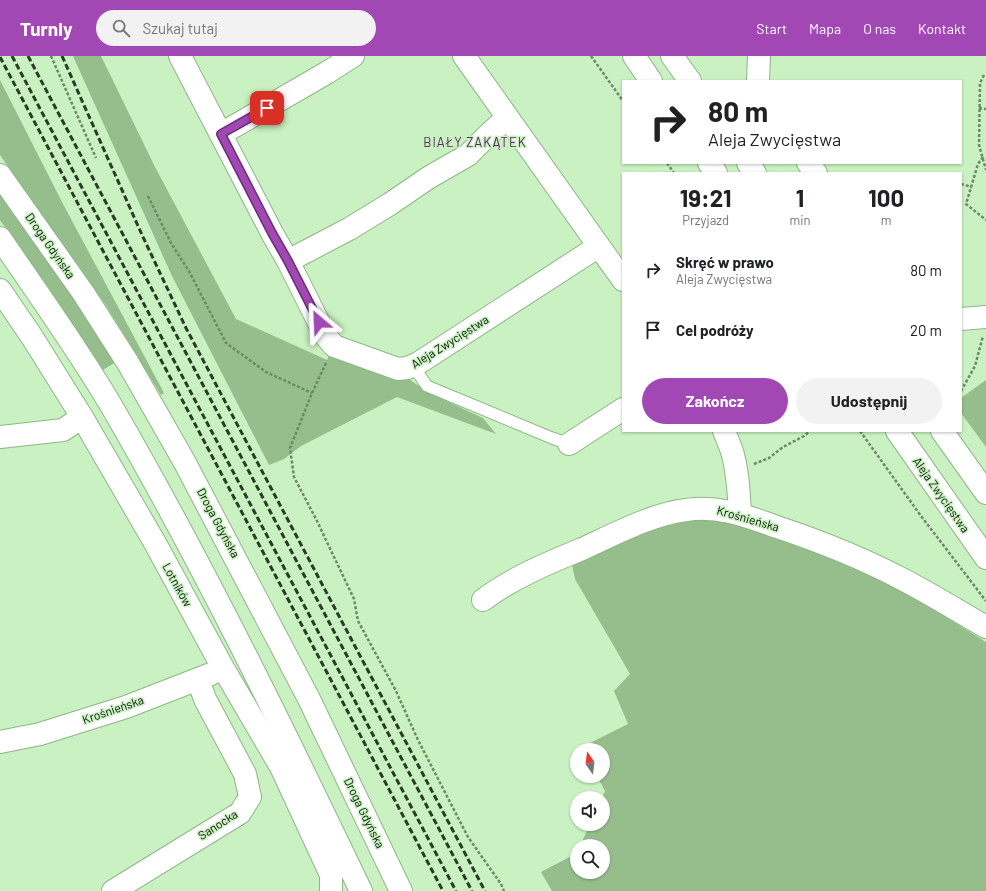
<!DOCTYPE html>
<html lang="pl">
<head>
<meta charset="utf-8">
<style>
	body { margin:0; font-family:Barlow,sans-serif; background:#f2f2f2; color:#202124; height:100vh; display:flex; flex-direction:column; font-size:15px; white-space:nowrap }
	* { box-sizing:border-box; margin:0 }
	p { font-size:13px; color:#757577 }
	.icon { flex:none; width:22px; height:22px; fill:none; stroke:currentColor; stroke-width:2; stroke-linecap:round; stroke-linejoin:round }
	.map { position:relative; flex:1; overflow:hidden }
	.details { position:absolute; left:622px; top:116px; width:340px; height:260px; display:flex; flex-direction:column; background:#fff; border-radius:0px; box-shadow:0 1px 3px #0004 }
	.details>* { flex:none }
	.top-card { position:absolute; left:622px; top:24px; width:340px; height:84px; border-radius:0px; box-shadow:0 1px 3px #0004; background:#fff; color:#202124; overflow:hidden }
	.needle { width:26px; rotate:346deg }
	.tools { position:absolute; left:570px; top:687px; display:grid; gap:8px }
	.tools a { display:grid; place-items:center; width:40px; height:40px; border-radius:50%; background:#fff; box-shadow:0 1px 3px #0004; font-size:20px }
	.pin { position:absolute; display:grid; place-items:center; width:34px; height:34px; color:#fff; margin:-17px; border-radius:8px; box-shadow:0 2px 6px #0006 }
	.me { position:absolute; width:44px; margin:-22px; rotate:334deg; stroke-linejoin:round; filter:drop-shadow(0 0 3px #0008) }
	.turn { display:flex; align-items:center; gap:14px; height:84px; padding:0 20px; font-size:18px }
	.turn .icon { width:52px; height:52px; stroke-width:2.5 }
	.turn b { display:block; font-size:28px; line-height:34px }
	.eta { display:flex; justify-content:space-evenly; align-items:center; height:68px; text-align:center }
	.eta b { font-size:24px; font-weight:700; line-height:28px }
	.action { display:flex; gap:8px; margin-top:auto; padding:8px 20px }
	.action a { flex:1; height:46px; border-radius:24px; background:#a148b4; color:#fff; font-size:16px; font-weight:700; line-height:46px; text-align:center }
	.action a+a { background:#f2f2f2; color:#202124 }
	ul { padding:0; list-style:none }
	li { display:flex; align-items:center; gap:12px; height:60px; padding:0 20px }
	li div { flex:1 }
	li b { display:block; font-size:15px }
	li em { font-style:normal }
	header { display:flex; align-items:center; gap:24px; box-sizing:border-box; height:56px; padding:0 20px; background:#a148b4; color:#fff }
	header strong { font-size:19px }
	nav { display:flex; gap:22px; margin-inline-start:auto; font-size:14px }
	.search { width:280px; height:36px; background:#f2f2f2; display:flex; align-items:center; gap:10px; box-sizing:border-box; padding:0 14px; border-radius:22px; color:#757577; font-size:15px }
	.map>svg:first-child { display:block }
	.green { fill:#95be8c }
	.lines { fill:none; stroke-linecap:round; stroke-linejoin:round }
	.lane-casing { stroke:#8fb587; stroke-width:13 }
	.street-casing { stroke:#8fb587; stroke-width:24 }
	.secondary-casing { stroke:#8fb587; stroke-width:24 }
	.primary-casing { stroke:#8fb587; stroke-width:24 }
	.path { stroke:#6d8867; stroke-width:2.5; stroke-dasharray:3 2; stroke-linecap:butt }
	.lane { stroke:#fff; stroke-width:11 }
	.street { stroke:#fff; stroke-width:22 }
	.secondary { stroke:#fff; stroke-width:22 }
	.primary { stroke:#fff; stroke-width:22 }
	.rail { stroke:#293b25; stroke-width:3; stroke-dasharray:6 3; stroke-linecap:butt }
	.route-casing { stroke:#692f75; stroke-width:10 }
	.route { stroke:#a148b4; stroke-width:7 }
	.labels { text-anchor:middle; stroke-width:3; stroke-linejoin:round; paint-order:stroke }
	.street-label { font-size:12px; fill:#091706; stroke:#c9f1c1 }
	.neighbourhood-label { font-size:13px; letter-spacing:1px; fill:#582d61; stroke:#c9f1c1 }
</style>
</head>
<body>
<header>
<strong>Turnly</strong>
<div class="search"><svg class="icon" aria-label="search" viewBox="0 0 24 24"><circle cx="10" cy="10" r="6"/><path d="M15 15l6 6"/></svg>Szukaj tutaj</div>
<nav><a>Start</a><a>Mapa</a><a>O nas</a><a>Kontakt</a></nav>
</header>
<div class="map">
<svg width="986" height="835" viewBox="0 0 986 835">
	<rect width="100%" height="100%" fill="#c9f1c1"/>
	<path class="green" d="M73,0h28l54,111 81,152 91,41 5,-11 71,26 26,18 54,25 13,16 -99,-37 -96,49 -17,13 -15,6 -97,-189z
		M0,24l62,122 102,191 -3,2 -56,-91 -105,-149z
		M0,136l66,95 50,75 -15,9 -52,-82 -49,-69z
		M986,324v67l-25,-34v-15z
		M685,463l39,1 99,32 51,23 53,30 59,37v249h-434l-11,-19 36,-19v19h26v-26h-23l10,-22h13v-26h-1l3,-7 -8,-15h6v-26h-19l-2,-3 46,-23 -14,-33 16,-17 -55,-95 -3,-14 82,-36z"/>
	<g class="lines">
		<defs>
			<path id="lane" d="M413,310l14,20 125,52 17,6"/>
			<path id="street" d="M180,0l92,177 16,28 37,74 9,11 64,23 9,-1 10,-4 182,-118
				M464,0l159,224
				M758,25l1,-25
				M221,78l107,-62 25,-16
				M808,107l8,10
				M288,205l61,-32 41,-25 38,-26 40,-23 22,-22 17,-15
				M0,234l32,47 50,80 73,126 68,125 58,99 50,108v16
				M961,263l25,-2
				M724,375c3,8 7,16 9,24 5,19 6,39 7,59
				M0,381l63,-7 19,-13
				M569,388l54,-35
				M483,544c29,-22 65,-37 99,-51 31,-14 70,-35 104,-39 33,-5 60,6 91,17 42,14 85,31 125,52 29,15 56,32 84,48
				M0,686l40,-8 86,-27 85,-33
				M113,835l127,-78 10,-16 -5,-23 -40,-75 -7,-19"/>
			<path id="secondary" d="M634,0l17,25
				M672,0l18,25
				M709,107l7,10
				M748,107l7,10
				M897,375l89,127
				M942,375l44,62"/>
			<path id="primary" d="M0,119l84,119 44,69 56,98 125,238 92,192
				M0,182c38,56 78,111 112,169 91,157 171,321 249,484"/>
		</defs>
		<use href="#lane" class="lane-casing"/>
		<use href="#street" class="street-casing"/>
		<use href="#secondary" class="secondary-casing"/>
		<use href="#primary" class="primary-casing"/>
		<path class="path" d="M51,0l45,102
			M591,0l32,45
			M984,19l-4,8 -1,62 7,25
			M979,52l7,1
			M983,101l-5,7 -12,40 20,16
			M667,107l7,10
			M961,128l11,3
			M148,140l23,47 19,30 36,70 40,29 46,21
			M326,307l-14,30 -22,55 4,29 23,44 37,78 4,22 38,70 22,49 50,97 33,47 3,7
			M961,335l14,-25 8,-30
			M860,375l61,85 65,85
			M754,408l15,-6 14,-11 21,-11 6,-5"/>
		<use href="#lane" class="lane"/>
		<use href="#street" class="street"/>
		<use href="#secondary" class="secondary"/>
		<use href="#primary" class="primary"/>
		<path class="rail" d="M12,0l444,835
			M28,0l444,835
			M62,0l81,181 43,91 299,563
			M0,1l443,834"/>
	</g>
	<g class="lines">
		<defs>
			<path id="route" d="M267,52l-46,26 51,99 16,28 31,61"/>
		</defs>
		<use href="#route" class="route-casing"/>
		<use href="#route" class="route"/>
	</g>
	<g class="labels">
		<g class="street-label">
			<text transform="translate(50 190) rotate(55)" y="4">Droga Gdyńska</text>
			<text transform="translate(450 286) rotate(-32)" y="4">Aleja Zwycięstwa</text>
			<text transform="translate(941 439) rotate(55)" y="4">Aleja Zwycięstwa</text>
			<text transform="translate(748 463) rotate(16)" y="4">Krośnieńska</text>
			<text transform="translate(218 467) rotate(62)" y="4">Droga Gdyńska</text>
			<text transform="translate(177 529) rotate(61)" y="4">Lotników</text>
			<text transform="translate(113 654) rotate(-19)" y="4">Krośnieńska</text>
			<text transform="translate(364 757) rotate(64)" y="4">Droga Gdyńska</text>
			<text transform="translate(218 769) rotate(-33)" y="4">Sanocka</text>
		</g>
		<g class="neighbourhood-label">
			<text x="475" y="91">BIAŁY ZAKĄTEK</text>
		</g>
	</g>
</svg>
<div class="tools">
<a><svg class="needle" viewBox="-14 -14 28 28"><path d="M0-13l5 13h-10z" fill="#e53935"/><path d="M0 13l5-13h-10z" fill="#757577"/></svg></a>
<a><svg class="icon" aria-label="sound" viewBox="0 0 24 24"><path d="M4 9h4l5-4v14l-5-4H4zM17 9q2 3 0 6"/></svg></a>
<a><svg class="icon" aria-label="search" viewBox="0 0 24 24"><circle cx="10" cy="10" r="6"/><path d="M15 15l6 6"/></svg></a>
</div>
<div class="pin" style="left:267px;top:52px;background:#d93025"><svg class="icon" aria-label="arrive" viewBox="0 0 24 24"><path d="M6 21V4h12l-3 4 3 4H6"/></svg></div>
<svg class="me" style="left:319px;top:266px" viewBox="-20 -20 40 40"><path d="M0-17L14 15 0 8-14 15z" fill="#a148b4" stroke="#fff" stroke-width="4"/></svg>
<div class="top-card">
<div class="turn"><svg class="icon" aria-label="right" viewBox="0 0 24 24"><path d="M7 20v-9h11M14 6l5 5-5 5"/></svg><div><b>80 m</b>Aleja Zwycięstwa</div></div>
</div>
<section class="details">
<div class="eta">
<div><b>19:21</b><p>Przyjazd</p></div>
<div><b>1</b><p>min</p></div>
<div><b>100</b><p>m</p></div>
</div>
<ul>
<li><svg class="icon" aria-label="right" viewBox="0 0 24 24"><path d="M7 20v-9h11M14 6l5 5-5 5"/></svg><div><b>Skręć w prawo</b><p>Aleja Zwycięstwa</p></div><em>80 m</em></li>
<li><svg class="icon" aria-label="arrive" viewBox="0 0 24 24"><path d="M6 21V4h12l-3 4 3 4H6"/></svg><div><b>Cel podróży</b></div><em>20 m</em></li>
</ul>
<div class="action"><a>Zakończ</a><a>Udostępnij</a></div>
</section>
</div>
</body>
</html>
